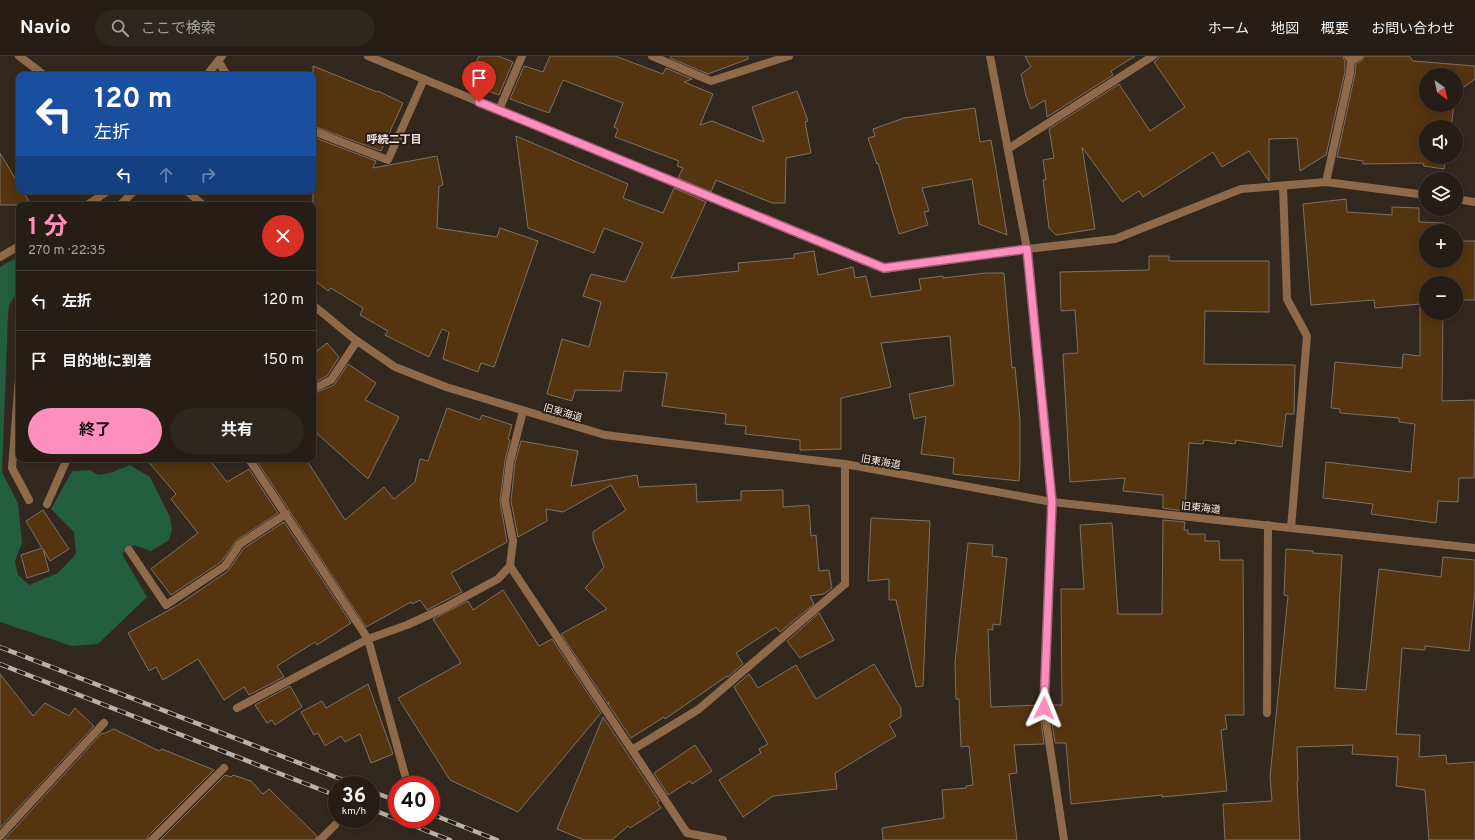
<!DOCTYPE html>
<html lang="ja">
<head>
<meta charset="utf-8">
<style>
	body { margin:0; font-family:Overpass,"Noto Sans JP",sans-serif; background:#2e271f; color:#f1f3f6; height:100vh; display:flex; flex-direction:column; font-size:15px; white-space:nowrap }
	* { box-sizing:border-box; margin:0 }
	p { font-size:13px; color:#a4a2a1 }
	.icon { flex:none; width:22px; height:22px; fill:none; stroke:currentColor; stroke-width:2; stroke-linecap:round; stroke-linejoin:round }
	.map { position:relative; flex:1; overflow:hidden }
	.side { position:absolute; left:16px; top:146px; width:300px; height:260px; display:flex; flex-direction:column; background:#261e16; border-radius:8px; box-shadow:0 2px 10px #0003,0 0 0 1px #423c35 }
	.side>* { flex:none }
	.top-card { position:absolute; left:16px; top:16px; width:300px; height:122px; border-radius:8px; box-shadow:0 2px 10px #0003,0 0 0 1px #423c35; background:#1a4fa0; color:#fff; overflow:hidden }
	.needle { width:26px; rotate:147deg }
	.controls { position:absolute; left:1419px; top:12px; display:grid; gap:8px }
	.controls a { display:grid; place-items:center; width:44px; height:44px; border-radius:50%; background:#261e16; box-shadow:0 2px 10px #0003,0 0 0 1px #423c35; font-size:20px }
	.speed { position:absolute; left:328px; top:720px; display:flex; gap:8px; font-size:20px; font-weight:700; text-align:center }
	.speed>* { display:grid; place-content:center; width:52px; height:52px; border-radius:50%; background:#261e16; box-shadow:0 2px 10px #0003,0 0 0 1px #423c35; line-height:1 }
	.speed small { font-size:10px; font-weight:400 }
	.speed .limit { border:6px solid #d22; background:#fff; color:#111 }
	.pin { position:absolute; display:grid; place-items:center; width:34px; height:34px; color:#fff; margin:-41px -17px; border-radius:50% 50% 50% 0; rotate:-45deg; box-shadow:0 0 4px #0007 }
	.pin .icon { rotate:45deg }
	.me { position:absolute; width:44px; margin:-22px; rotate:2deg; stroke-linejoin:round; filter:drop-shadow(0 0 3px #0008) }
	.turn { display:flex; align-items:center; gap:14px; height:84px; padding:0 12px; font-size:18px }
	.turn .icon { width:52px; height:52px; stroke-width:2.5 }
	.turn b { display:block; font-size:28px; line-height:34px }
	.lanes { display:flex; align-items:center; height:38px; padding:0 12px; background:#0003; justify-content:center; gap:20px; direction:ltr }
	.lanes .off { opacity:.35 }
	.round { display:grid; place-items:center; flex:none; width:42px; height:42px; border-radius:21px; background:#2e271f }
	.head { display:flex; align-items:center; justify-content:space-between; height:68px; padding:0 12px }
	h1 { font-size:24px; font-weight:700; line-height:30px; color:#fe8ebc }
	.button { display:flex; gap:8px; margin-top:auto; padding:8px 12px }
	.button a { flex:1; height:46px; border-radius:24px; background:#fe8ebc; color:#111; font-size:16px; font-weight:700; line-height:46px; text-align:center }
	.button a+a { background:#2e271f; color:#f1f3f6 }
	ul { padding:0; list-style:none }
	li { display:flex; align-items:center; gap:12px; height:60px; padding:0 12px; border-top:1px solid #423c35 }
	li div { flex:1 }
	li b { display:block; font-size:15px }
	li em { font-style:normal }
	header { display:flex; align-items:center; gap:24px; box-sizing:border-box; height:56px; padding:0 20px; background:#261e16; border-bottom:1px solid #423c35 }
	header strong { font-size:19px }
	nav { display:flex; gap:22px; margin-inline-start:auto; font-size:14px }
	.search { width:280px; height:36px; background:#2e271f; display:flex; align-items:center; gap:10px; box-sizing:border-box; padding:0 14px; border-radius:22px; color:#a4a2a1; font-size:15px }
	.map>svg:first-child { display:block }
	.green { fill:#225e3f }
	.building { fill:#553510; stroke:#7c7165 }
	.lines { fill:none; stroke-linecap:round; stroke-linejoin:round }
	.service { stroke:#8e6a4a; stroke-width:8 }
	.minor { stroke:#8e6a4a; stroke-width:8 }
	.tertiary { stroke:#8e6a4a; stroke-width:8 }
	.rail-casing { stroke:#b9b1aa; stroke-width:4.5 }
	.rail { stroke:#281e15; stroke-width:3; stroke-dasharray:9; stroke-linecap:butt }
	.route-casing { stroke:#a55c7a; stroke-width:10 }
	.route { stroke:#fe8ebc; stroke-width:7 }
	.labels { text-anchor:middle; stroke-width:4; stroke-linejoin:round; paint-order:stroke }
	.street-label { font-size:10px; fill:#f1eae4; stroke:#281e15 }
	.neighbourhood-label { font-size:11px; font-weight:bold; fill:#f1eae4; stroke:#281e15 }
</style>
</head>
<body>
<header>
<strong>Navio</strong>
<div class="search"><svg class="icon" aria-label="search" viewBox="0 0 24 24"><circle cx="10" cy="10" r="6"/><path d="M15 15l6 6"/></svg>ここで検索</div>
<nav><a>ホーム</a><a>地図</a><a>概要</a><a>お問い合わせ</a></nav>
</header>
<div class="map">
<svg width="1475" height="784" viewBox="0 0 1475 784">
	<rect width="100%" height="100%" fill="#32281e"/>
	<path class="green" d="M19,200v34l-10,15 -1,11 -6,156 16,31 4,40 -7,18 3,14 11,10 29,-12 18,-19 -2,-22 -23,-23 21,-38 18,-1 8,5 12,-2 20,-8 20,12 20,40 2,12 -3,11 -18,11 -17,-6 -12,9 25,43 -49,47 -26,2 -72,-24v-355z"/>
	<path class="building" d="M479,0h19l15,6 -14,33 -31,-11z
		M550,0h65l48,18 3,-6 26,11 -8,3 29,12 -13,31 12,-4 52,21 -12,-35 45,-16 11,30 -3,1 6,31 -25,5 -1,45h-13l-56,-23 -5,12 -33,-14 5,-10 -6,-2 2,-5 -64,-24 3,-8 -4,-2 9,-24 -60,-23 -14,33 -39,-14 14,-33 19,6z
		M671,0h77v3l-40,15 -38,-16z
		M1025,0h110l-24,15 2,4 -66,42 -2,-17 -14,9 -5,-13 -5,-22 10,-7z
		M1158,0h185l2,6v10l-19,83 -26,16 -3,-33 -28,1v42l-20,-30 -27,16 -9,-15 -70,45 -4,-6 -17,11 -40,-55 13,82 -39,6 -7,-7 -6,-48h3l-3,-20 11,-2 -5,-29 70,-45 31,47 35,-24 -31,-45 4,-3z
		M1364,0h45l4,5 62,5v13l-18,13 -1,-1v1v-17h-30v30h28l-3,22h-25v30h20l-2,12 -20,-3 -1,-3 -60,1v-3l-26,-4 18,-83 1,-10 6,-4z
		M313,10l64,26 1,-1 25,12 -22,48 -68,-25z
		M975,52l5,34 11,-2 16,95 -28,-11 -7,-45 -50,9 7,23 -5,1 4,13 -29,9 -21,-71 -1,1 -9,-26 7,-2 -2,-7 31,-11z
		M516,80l112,48 -5,14 40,15 11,-25 32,14 -35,76 68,-7 -1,-8 56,-5v-4l20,-3 4,24 35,-8 2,11 11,-2 5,21 50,-7 -2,-11 24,-3v2l43,-5h18l8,95 3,-1 5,53v45l-1,16 -66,-7 1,-16 -33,-4 5,-38 -12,3 -5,-25 45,-9 -4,-49 -69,7 10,44 -50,11v51l-41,1v-10l-55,-6 1,-8 -21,-2 1,-10 -64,-8 5,-33 -43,-2 -3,20 -46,-1 -3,11 -25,-7 15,-55 27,8 12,-45 -18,-6 8,-22 34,8 18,-39 -39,-15 -10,25 -66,-25z
		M313,81l63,24 -3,7 64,-12 6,29 -4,1 -2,42 60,9 3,-9 38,13 -44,126 -13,-4 -3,9 -35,-13 6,-27 -7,-3 -13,28 -44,-22 3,-4 -28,-16 3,-7 -32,-20 -3,3 -15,-12z
		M0,97l19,32v6h4l8,14h-31z
		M1346,143l1,13 45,3v-8l27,1v14l25,1v8h-18v30h30v-20h19v59h-19v-17h-30v30h17l-1,88 33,-1 -1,78h-15l-1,24 -20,-1 -2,22 -65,-9 2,-10 -50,-6 3,-36 85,10 4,-48 -16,-2v-4l-59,-5v-4l-9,-1 4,-46 67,6 1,-14 17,2v-52l-45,4 -1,-8 -63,5 -8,-101z
		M1149,200h20v5h100v51l-64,-1 -1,53 91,1 -1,49h-8l-4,33 -46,-7 -1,4 -31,-4 -1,4 -14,-1 -4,68 -22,-3v-13l-40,-4 2,-13 -55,4 -7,-128 15,-1 -3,-43 -14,1 -1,-39 89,-2z
		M327,287l12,14 -12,19 -14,7v-29z
		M348,308l28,19 -11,17 34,17 -31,62 -55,-49v-36l21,-9z
		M447,352l33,12 2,-5 30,10 -4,14 2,1 -5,21 -5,40 7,41 -56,31 11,19 -35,18 -7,-10 -8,4 -1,-2 -45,25 -108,-164 6,-4h42l39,61 39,-33 10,12 21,-17 5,-23 8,2z
		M521,385l57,10 -7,35 66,-11 2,12 57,-3 1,18 44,-2v-9l42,-1v17l26,-2 2,31 5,-1 3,36 10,-1 3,18 -8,6 -14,2 4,8 -34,28 -4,-5 -40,26 7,11 -15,13 -1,-1 -62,43 -1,-2 -33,21 -23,-34 1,-2 -1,2 -47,-70 46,-25 -22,-21 19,-21 -11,-28v-7l33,-22 -15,-25 -48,27 -17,-3 1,12 -29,16 -7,-36 4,-38z
		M146,403h63l18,23 22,-13 29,44 -41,27 -16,22 -50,33 -20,-26 47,-36 -27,-34 5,-5z
		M43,454l26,39 -19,12 -7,-12 6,22 -22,7 -6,-23 21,-7 -16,-27z
		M871,462l59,3 -7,165 -7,1 -20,-87h-7v-21l-21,2z
		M1163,464l22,2 -1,8h4v4h17v7h14l1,19h23l1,155h-19l2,14 -6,1 6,61 -65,6v-2l-91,9 -5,-61h-11l-5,-35v-3h12l-1,-116h23l-4,-64 32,-2 6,91h44z
		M284,466l67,101 -34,22 -2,-3 -38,24 7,11 -35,18 -5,-8 -20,13 -26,-41 -35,21 -7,-13 -7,4 -21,-38 50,-28 50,-34 16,-23z
		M968,487l25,2 -1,11 15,2 -7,67 -7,-1v6l-5,-1 3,78 48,-2 5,39 -30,1 3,28 -8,1 8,66h-134l-1,-12 62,-10 -2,-28 24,-2v-2l7,-1 -4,-39 -8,1 -2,-48h-3l-1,-37z
		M1286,493l27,2v2l29,2 -7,133 31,2 13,-121 62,8 2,-20 32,3v31l-6,60 -44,-5v4l-23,-2 -6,86 24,1 -1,22 27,-2 1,9 28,-2v78h-46l-4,-50 -29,-4 2,-29 -46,-3 1,-9 -56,2 1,34h-1l3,59h-75l-2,-36 49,-3 -2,-24 18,-181 -4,-1z
		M503,534l36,56 13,-7 49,74 -83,99 -68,-32 -52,-82 63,-35 -28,-44 35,-18 5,9z
		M819,557l15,27 -34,18 -13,-17z
		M874,608l27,44v9l-12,7 7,12 -61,37 2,16 -64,7 -30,21 -24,-37 42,-27 -2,-4 9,-5 -34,-57 15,-13 9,14 38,-23 20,34z
		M0,618l33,42 12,-13 24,13 6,-8 19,18 -94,102z
		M368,628l25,70 -22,9 -11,-29 -15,8 -4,-6 -16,10 -7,-13 -4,2 -13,-23 21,-11 4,7z
		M290,630l12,21 -27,18 -3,-5 -5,3 -12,-18z
		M603,661l56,84 -2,1 4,6 -31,20 -2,-2 -16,14h-28l-27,-11z
		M114,673l45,22 3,-2 52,21 -66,66 -1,4h-143l98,-107 1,1z
		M695,689l17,26 -20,13 -2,-3 -22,14 -14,-22z
		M225,719l6,2 2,-2 18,6 12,13 6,-5 48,47 -2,4h-155z"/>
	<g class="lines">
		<path class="service" d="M652,0l59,25 78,-25
			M218,5l9,14
			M207,19l15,-19
			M313,75l75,29 36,-81
			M1008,93l145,-93
			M87,149l21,-14
			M120,149l14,-14
			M0,201l19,-11
			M19,321l-7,91 17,32
			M313,333l18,-9 26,-39
			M47,448l20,-45
			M129,494l37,55 59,-39 15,-22 46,-30
			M510,510l177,267 36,7
			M237,652l131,-69 -119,-180
			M1267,657l1,-188
			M632,694l67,-41 146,-125
			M405,719l-37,-136 39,-14 37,-17 54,-29 12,-13 3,-25 -8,-40 5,-39 13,-51
			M152,784l72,-72"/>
		<path class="minor" d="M19,0l25,19
			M368,0l516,213 143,-20 88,-10 126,-50 85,-7 100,13
			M1351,5l8,-5
			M499,54l23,-54
			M1326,126l24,-109 1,-12 -3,-5
			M1283,130l4,113 20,37 -16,192
			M187,135l16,14
			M1456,143l19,3
			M313,249l40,33 42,29 51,20 159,48 240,29 207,38 423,46
			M845,528v-120
			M0,780l104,-113
			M320,784l15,-15"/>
		<path class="tertiary" d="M990,0l37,193 25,253 -8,206 20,132"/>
		<defs>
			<path id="rail" d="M0,591l356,138
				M0,608l337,132
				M371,735l26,10
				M371,753l79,31
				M431,758l66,26"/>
		</defs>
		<use href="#rail" class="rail-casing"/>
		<use href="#rail" class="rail"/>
	</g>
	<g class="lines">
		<defs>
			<path id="route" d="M479,46l405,166 143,-19 25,253 -8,206"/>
		</defs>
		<use href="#route" class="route-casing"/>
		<use href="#route" class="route"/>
	</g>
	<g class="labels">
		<g class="street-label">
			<text transform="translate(563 356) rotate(16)" y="4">旧東海道</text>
			<text transform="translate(881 405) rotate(10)" y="4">旧東海道</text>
			<text transform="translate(1201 451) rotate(6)" y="4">旧東海道</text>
		</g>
		<g class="neighbourhood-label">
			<text x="394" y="87">呼続二丁目</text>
		</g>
	</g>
</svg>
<div class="controls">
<a><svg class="needle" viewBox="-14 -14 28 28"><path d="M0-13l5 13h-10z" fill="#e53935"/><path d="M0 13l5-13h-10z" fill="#a4a2a1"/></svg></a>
<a><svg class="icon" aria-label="sound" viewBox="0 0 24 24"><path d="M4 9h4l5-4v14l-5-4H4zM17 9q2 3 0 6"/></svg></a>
<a><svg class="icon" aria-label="layers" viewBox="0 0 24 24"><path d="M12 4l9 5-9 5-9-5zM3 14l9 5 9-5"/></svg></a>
<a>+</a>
<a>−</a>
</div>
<div class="speed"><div>36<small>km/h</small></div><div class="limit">40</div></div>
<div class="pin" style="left:479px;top:46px;background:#d93025"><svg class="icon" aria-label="arrive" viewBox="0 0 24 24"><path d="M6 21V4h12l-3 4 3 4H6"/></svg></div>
<svg class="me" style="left:1044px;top:652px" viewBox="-20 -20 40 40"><path d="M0-17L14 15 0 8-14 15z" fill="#fe8ebc" stroke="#fff" stroke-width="4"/></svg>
<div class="top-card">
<div class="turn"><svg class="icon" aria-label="left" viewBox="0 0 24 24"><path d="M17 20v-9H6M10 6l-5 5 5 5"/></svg><div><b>120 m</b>左折</div></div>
<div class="lanes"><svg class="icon" aria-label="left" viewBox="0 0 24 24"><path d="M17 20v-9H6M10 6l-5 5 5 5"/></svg><svg class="icon off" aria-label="ahead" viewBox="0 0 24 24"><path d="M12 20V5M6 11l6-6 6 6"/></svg><svg class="icon off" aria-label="right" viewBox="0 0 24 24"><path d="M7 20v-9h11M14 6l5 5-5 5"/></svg></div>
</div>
<section class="side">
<div class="head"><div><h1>1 分</h1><p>270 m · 22:35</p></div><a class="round" style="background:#d93025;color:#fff"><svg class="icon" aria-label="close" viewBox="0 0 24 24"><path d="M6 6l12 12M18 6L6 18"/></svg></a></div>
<ul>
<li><svg class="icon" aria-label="left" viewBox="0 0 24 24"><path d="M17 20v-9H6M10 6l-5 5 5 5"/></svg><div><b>左折</b></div><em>120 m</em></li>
<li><svg class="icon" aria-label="arrive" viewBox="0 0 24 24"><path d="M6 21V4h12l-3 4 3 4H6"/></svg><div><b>目的地に到着</b></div><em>150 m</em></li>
</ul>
<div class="button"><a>終了</a><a>共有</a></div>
</section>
</div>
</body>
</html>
